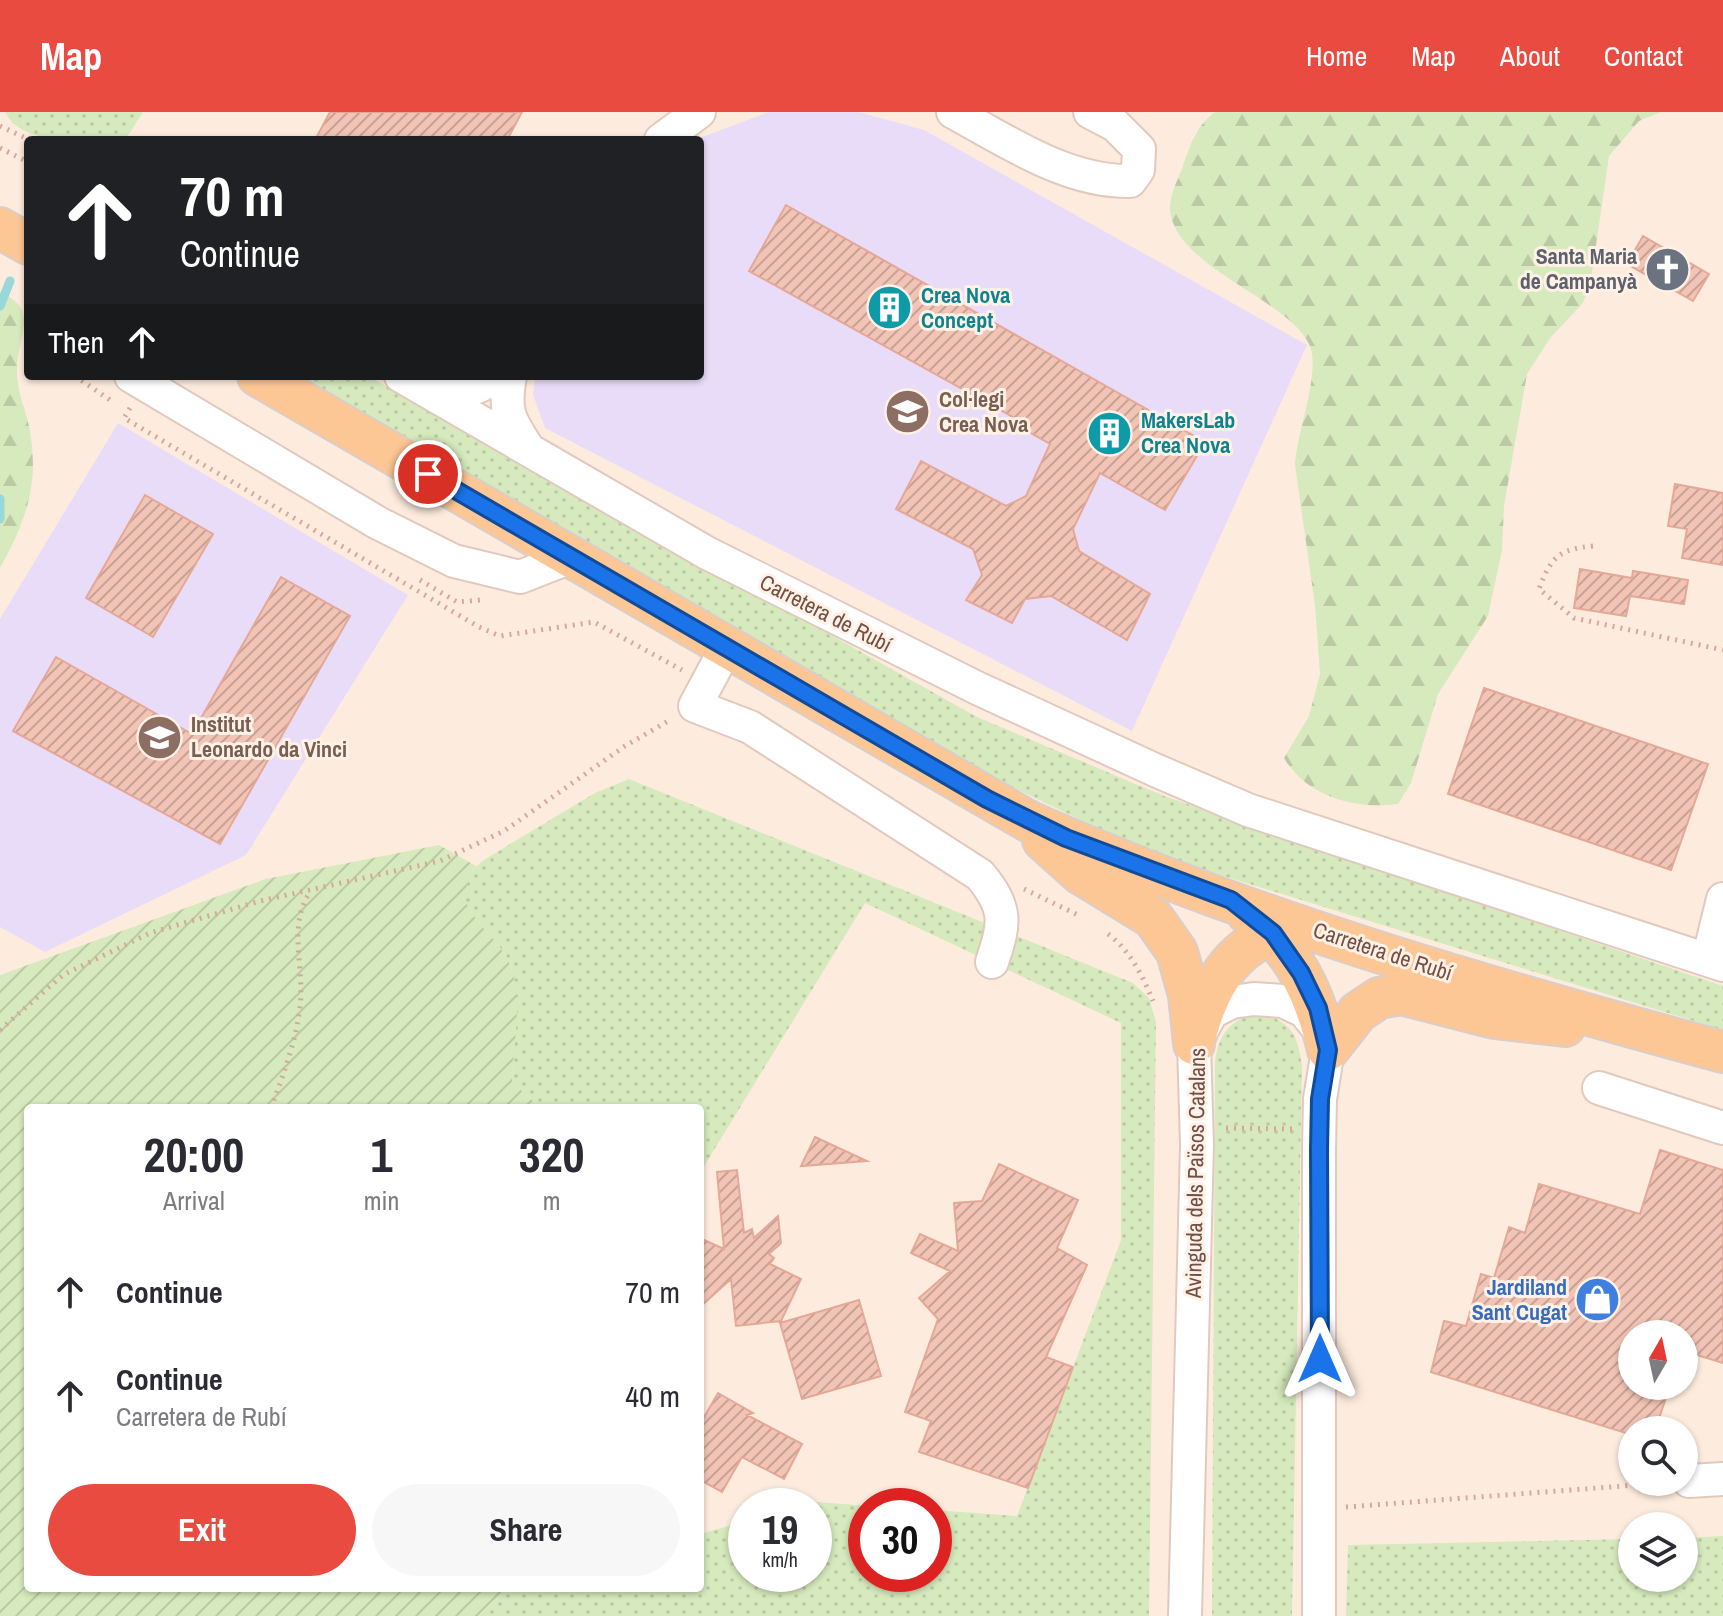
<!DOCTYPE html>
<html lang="en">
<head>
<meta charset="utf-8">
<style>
	body { margin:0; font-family:"Archivo Narrow",sans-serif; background:#f7f7f7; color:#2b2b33; height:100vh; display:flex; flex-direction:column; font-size:30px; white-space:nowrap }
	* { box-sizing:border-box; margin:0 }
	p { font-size:26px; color:#7c7c81 }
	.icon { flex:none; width:44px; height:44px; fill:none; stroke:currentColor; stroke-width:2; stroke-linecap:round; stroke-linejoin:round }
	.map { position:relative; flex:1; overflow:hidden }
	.details { position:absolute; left:24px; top:992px; width:680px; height:488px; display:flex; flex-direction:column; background:#fff; border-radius:8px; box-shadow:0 2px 6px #0004 }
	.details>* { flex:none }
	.banner { position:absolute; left:24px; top:24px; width:680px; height:244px; border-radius:8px; box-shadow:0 2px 6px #0004; background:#202124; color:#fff; overflow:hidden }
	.needle { width:52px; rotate:9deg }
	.buttons { position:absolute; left:1618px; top:1208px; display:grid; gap:16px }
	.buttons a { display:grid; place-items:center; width:80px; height:80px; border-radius:50%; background:#fff; box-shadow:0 2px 6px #0004; font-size:40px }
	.speed { position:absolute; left:728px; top:1376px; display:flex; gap:16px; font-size:40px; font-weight:700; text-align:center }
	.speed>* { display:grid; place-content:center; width:104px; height:104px; border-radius:50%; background:#fff; box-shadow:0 2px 6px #0004; line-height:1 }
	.speed small { font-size:20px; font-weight:400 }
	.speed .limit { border:12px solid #d22; background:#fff; color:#111 }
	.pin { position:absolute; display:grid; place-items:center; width:68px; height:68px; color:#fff; margin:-34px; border:4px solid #fff; border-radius:50%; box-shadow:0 2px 8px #0007 }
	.me { position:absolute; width:88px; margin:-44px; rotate:0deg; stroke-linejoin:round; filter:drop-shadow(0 0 6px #0008) }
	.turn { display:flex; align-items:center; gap:28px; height:168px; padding:0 24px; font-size:36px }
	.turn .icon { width:104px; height:104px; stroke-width:2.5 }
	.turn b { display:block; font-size:56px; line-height:68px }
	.then { display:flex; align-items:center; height:76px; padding:0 24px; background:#0003; gap:16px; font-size:30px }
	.eta { display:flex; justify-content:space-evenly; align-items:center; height:136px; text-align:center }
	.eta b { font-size:48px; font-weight:700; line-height:56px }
	.button { display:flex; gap:16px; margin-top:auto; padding:16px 24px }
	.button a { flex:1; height:92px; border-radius:48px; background:#ea4b40; color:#fff; font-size:32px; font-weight:700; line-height:92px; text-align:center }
	.button a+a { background:#f7f7f7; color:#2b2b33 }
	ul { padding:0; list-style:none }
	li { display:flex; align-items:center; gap:24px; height:104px; padding:0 24px }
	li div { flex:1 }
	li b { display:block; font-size:30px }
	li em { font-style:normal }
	header { display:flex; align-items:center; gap:48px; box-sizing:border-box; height:112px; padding:0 40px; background:#ea4b40; color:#fff }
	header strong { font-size:38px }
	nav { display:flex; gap:44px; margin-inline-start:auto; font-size:28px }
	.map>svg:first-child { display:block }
	.education { fill:#e9dcf8 }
	.grass { fill:url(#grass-dots) }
	.forest { fill:url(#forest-firs) }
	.garden { fill:url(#garden-furrows) }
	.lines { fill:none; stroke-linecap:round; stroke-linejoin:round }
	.stream { stroke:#99d8d8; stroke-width:9 }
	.building { fill:url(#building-hatch); stroke:#e5a896; stroke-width:2 }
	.minor-casing { stroke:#e2c9be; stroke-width:36 }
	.major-casing { stroke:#d8cecb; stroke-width:44 }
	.path { stroke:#d7a899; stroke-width:5; stroke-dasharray:2 6; stroke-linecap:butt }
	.minor { stroke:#fff; stroke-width:32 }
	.major { stroke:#fdc695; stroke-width:40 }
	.route-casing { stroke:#114b97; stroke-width:20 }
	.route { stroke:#1a73e8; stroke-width:14 }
	.labels { text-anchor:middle; stroke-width:6; stroke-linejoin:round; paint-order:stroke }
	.worship-label { font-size:22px; font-weight:bold; fill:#5b616d; stroke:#fff1e5; text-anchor:end }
	.culture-label { font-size:22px; font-weight:bold; fill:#0d838f; stroke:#fff1e5; text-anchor:start }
	.education-label { font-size:22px; font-weight:bold; fill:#785e54; stroke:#fff1e5; text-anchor:start }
	.street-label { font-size:22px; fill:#734f46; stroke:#fff1e5 }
	.shop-label { font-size:22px; font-weight:bold; fill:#366cbe; stroke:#fff1e5; text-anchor:end }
</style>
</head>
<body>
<header>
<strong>Map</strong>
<nav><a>Home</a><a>Map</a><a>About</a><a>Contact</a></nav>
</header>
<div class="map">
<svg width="1723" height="1504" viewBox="0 0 1723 1504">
	<defs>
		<pattern id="grass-dots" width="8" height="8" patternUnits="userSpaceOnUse" patternTransform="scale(2)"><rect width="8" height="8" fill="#d6eabd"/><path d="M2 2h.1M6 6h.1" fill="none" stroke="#bbcaa4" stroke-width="1.8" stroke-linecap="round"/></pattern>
		<pattern id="forest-firs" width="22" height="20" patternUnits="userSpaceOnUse" patternTransform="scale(2)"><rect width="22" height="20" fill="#d6eabd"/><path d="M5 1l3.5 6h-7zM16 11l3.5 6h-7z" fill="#bbcaa4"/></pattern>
		<pattern id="garden-furrows" width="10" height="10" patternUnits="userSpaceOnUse" patternTransform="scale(2)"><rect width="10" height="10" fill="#d6eabd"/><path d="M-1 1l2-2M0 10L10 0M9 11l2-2" fill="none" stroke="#bbcaa4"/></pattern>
		<pattern id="building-hatch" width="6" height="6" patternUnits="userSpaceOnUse" patternTransform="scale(2)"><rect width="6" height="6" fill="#f2c4b6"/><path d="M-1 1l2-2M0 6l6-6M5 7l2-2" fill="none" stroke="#c8a296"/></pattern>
	</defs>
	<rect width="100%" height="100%" fill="#fdecde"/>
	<path class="education" d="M769,0h90l65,18 383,215 -175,386 -587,-303 -12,-33 2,-19h165v-236h-6z
		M118,311l290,172 -162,260 -201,97 -45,-25v-308z"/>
	<path class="grass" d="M5,0h138l-18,28c-34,0 -103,8 -120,-28z
		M289,264h79l609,341 187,79 559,190v44l-574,-177 -215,-104z
		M629,667l504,204 16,15 7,24 -7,594h-671l31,-28h191v-54l46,-13v53h68v-68h-23l25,-4 54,4h-4v68h68v-64l83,6 104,-276v-217l-256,-120 -165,270v-65h-159l-29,-26c1,-35 9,-77 0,-112 -10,-41 -87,-68 -25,-112l108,-65z
		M1261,900c32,13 36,21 41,54l-10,550h-80l3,-555c5,-30 16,-42 46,-49z
		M1723,1424v80h-377l2,-71 284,-6v39h52v-40z"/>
	<path class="forest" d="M1215,0h446l-22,9 -30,35 -18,124 -8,23 -32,34 -24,37 -23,132 -2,44 -14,66 -50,78 -27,89 -13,21c-43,6 -92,-8 -114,-46l25,-42 11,-42 -5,-69 -20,-140c1,-31 27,-94 14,-121 -24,-47 -134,-77 -139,-134 -1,-13 7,-29 12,-41 8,-23 13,-42 33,-57z
		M0,180c42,18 16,45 17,80 0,19 8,36 12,54 11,57 -2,93 -29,142z"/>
	<path class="garden" d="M439,733l37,21 -7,9 -5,23c9,25 31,38 43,60 18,34 6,87 5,124l29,26h-513v480h481l-31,28h-478v-641l266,-96z"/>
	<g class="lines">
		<path class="stream" d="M0,194l10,-25
			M0,387v20"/>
	</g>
	<path class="building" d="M330,0h192l-15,28h-192z
		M786,93l419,237 -40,68 -65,-37 -27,56 6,22 71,43 -23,46 -76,-44 -26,3 -13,24 -46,-23 16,-25 -9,-26 -77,-40 25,-48 85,45 20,-10 24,-52 -35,-20 3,-4 -269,-149z
		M1643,124l66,38 -16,27 -66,-37z
		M1675,372l48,9v72l-41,-7 5,-29 -19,-3z
		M145,383l68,39 -60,103 -67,-39z
		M1580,457l52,9 1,-7 55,9 -4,24 -54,-8 -4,20 -52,-8z
		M281,465l69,39 -130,228 -207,-113 43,-74 136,77z
		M1484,576l224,76 -37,106 -223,-76z
		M815,1025l52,24 -66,5z
		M1660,1038l63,20v193l-39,-12v-17h-52v52h38l-15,44h-23v5l-201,-63 13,-51 22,5 15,-52 13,4 15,-51 16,6 14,-49 101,30z
		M999,1052l79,36 -21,48 30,17 -41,92 27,10 -45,121 -109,-36 12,-31 -26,-9 33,-93 -19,-21 31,-27 -39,-18 9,-19 38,17 -4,-48 28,-2z
		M737,1058l7,63 8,-4 2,9 24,-22 3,27 -12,11 5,4 -4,6 31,15 -20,42 -45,5 -5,-47 -31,28v-69l24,11 -7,-77z
		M859,1188l22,76 -79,23 -22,-76z
		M718,1281l35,20 -6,2 55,29 -18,35 -42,-22 -20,35 -22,-12v-56z"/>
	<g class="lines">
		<defs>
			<path id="minor" d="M953,0c55,30 114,70 177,69l8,-11 1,-21 -24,-24 -25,-13
				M661,28l38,-28
				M131,264l247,147 76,38 66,16 51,-20
				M401,264l306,177 270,135 178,82 93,40 475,155
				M510,264c-6,34 -2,42 17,71
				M428,276c27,4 45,7 67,-12
				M726,536l-31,58 55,21 230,148c28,34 25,48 12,87
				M1708,848l15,-61
				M1599,976l124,40
				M1689,1369l34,-2
				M1185,1504l12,-471 -3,-101 18,-32 20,-10 22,-3 29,2 21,10 13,16 11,23 -8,49 -1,50v467"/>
			<path id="major" d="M0,116l28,16
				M258,264l770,445c219,98 463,168 695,231
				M1043,728l38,34 72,44 24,34 12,43 5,49
				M1247,801c47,35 68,81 81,137
				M1196,923c14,-53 40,-97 98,-107
				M1328,938l30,-38 21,-14 22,-4 93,24 71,8"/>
		</defs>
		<use href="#minor" class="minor-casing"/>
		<use href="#major" class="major-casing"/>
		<path class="path" d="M0,14l30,14
			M0,36l28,14
			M75,264l35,24
			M130,296l-6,10 355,209 21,9 94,-14 88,48
			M1593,434c-34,3 -42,11 -54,43l35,29 149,32
			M420,468l37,22 23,-2
			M1024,777l56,27
			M1108,822c22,16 35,43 45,67
			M0,918l63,-55 87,-42 110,-32 180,-40 64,-30 121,-85 45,-26
			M271,996c12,-33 25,-66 29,-101 5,-39 -13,-80 10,-115
			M1226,1016l66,1
			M1346,1395l317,-24"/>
		<use href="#minor" class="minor"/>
		<use href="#major" class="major"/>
	</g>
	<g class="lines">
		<defs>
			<path id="route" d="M428,362l559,325 79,39 165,62 42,33 28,40 17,35 10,42 -8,49 -1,50 1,210"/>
		</defs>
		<use href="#route" class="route-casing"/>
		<use href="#route" class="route"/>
	</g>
	<defs>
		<symbol id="church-disc" viewBox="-11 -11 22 22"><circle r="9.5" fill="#6b7280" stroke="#fff1e5"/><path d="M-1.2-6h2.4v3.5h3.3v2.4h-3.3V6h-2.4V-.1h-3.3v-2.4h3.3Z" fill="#fff"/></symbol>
		<symbol id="building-disc" viewBox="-11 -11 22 22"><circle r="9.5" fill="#0f9aa8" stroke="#fff1e5"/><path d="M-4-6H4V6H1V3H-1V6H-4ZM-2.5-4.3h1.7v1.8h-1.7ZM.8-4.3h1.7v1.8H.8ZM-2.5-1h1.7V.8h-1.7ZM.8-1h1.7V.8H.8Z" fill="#fff"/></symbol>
		<symbol id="school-disc" viewBox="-11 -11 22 22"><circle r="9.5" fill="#8d6e63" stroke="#fff1e5"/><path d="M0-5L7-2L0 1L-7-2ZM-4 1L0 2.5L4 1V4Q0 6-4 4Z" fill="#fff"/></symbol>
		<symbol id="shop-disc" viewBox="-11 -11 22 22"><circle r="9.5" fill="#3f7fe0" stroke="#fff1e5"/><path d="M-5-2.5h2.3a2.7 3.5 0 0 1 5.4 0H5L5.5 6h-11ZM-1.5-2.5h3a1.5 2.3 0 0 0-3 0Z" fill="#fff"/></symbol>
	</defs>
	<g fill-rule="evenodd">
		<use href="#church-disc" x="1642" y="132" width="51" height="51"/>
		<use href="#building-disc" x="864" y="170" width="51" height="51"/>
		<use href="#school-disc" x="882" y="274" width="51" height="51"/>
		<use href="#building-disc" x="1084" y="296" width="51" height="51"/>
		<use href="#school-disc" x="134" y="600" width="51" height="51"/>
		<use href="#shop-disc" x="1572" y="1162" width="51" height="51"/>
	</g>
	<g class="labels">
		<g class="worship-label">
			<text x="1637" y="152">Santa Maria<tspan x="1637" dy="25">de Campanyà</tspan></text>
		</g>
		<g class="culture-label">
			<text x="921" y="191">Crea Nova<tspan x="921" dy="25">Concept</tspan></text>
			<text x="1141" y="316">MakersLab<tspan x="1141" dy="25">Crea Nova</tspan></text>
		</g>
		<g class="education-label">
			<text x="939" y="295">Col·legi<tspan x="939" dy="25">Crea Nova</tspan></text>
			<text x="191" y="620">Institut<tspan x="191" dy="25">Leonardo da Vinci</tspan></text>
		</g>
		<g class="street-label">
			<text transform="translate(826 501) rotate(27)" y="8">Carretera de Rubí</text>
			<text transform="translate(1383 839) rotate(18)" y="8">Carretera de Rubí</text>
			<text transform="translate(1195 1061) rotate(-89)" y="8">Avinguda dels Països Catalans</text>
		</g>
		<g class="shop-label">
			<text x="1567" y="1183">Jardiland<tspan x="1567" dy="25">Sant Cugat</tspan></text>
		</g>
	</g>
</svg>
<div class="buttons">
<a><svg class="needle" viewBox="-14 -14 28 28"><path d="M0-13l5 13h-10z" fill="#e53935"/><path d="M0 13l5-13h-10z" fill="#7c7c81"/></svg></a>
<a><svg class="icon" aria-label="search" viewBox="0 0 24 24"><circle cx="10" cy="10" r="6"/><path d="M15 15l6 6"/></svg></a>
<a><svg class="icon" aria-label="layers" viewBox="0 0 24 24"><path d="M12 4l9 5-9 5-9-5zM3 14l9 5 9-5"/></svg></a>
</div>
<div class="speed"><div>19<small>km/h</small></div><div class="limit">30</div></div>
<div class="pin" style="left:428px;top:362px;background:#d93025"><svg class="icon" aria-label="arrive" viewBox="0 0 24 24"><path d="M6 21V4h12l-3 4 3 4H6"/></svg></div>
<svg class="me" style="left:1320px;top:1247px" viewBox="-20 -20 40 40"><path d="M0-17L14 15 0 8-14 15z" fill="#1a73e8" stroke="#fff" stroke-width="4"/></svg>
<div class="banner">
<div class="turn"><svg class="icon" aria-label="ahead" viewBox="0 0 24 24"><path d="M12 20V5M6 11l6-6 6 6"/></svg><div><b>70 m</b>Continue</div></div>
<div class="then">Then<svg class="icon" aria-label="ahead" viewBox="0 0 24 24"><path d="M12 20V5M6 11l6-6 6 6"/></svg></div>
</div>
<section class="details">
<div class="eta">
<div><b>20:00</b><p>Arrival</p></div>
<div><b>1</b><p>min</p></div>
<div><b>320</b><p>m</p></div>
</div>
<ul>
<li><svg class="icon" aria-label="ahead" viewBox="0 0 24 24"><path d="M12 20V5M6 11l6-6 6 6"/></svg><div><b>Continue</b></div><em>70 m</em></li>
<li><svg class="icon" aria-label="ahead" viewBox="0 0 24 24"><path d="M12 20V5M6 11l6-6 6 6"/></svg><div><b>Continue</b><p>Carretera de Rubí</p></div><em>40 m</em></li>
</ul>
<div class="button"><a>Exit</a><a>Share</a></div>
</section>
</div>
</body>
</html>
